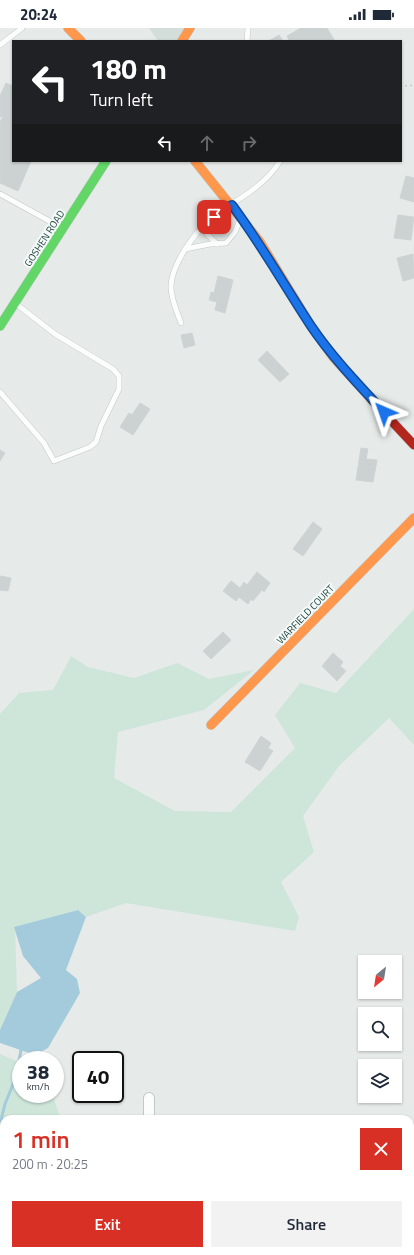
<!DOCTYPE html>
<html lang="en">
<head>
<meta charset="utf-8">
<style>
	body { margin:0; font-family:"Titillium Web",sans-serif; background:#f2f2f3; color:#1f2937; height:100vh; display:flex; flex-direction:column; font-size:15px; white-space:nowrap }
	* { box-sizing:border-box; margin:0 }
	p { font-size:13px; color:#747a83 }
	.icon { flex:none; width:22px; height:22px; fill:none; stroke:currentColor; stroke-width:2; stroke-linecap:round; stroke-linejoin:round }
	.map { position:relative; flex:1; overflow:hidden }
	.drawer { position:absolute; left:0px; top:1087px; width:414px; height:140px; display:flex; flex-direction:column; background:#fff; border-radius:12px 12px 0 0; box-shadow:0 1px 3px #0004 }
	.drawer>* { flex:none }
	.hud { position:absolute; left:12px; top:12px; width:390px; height:122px; border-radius:0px; box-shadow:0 1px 3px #0004; background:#202124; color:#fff; overflow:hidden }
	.needle { width:26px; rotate:210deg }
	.controls { position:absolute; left:358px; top:927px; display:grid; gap:8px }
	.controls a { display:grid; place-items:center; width:44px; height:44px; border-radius:0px; background:#fff; box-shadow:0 1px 3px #0004; font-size:20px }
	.speed { position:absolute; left:12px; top:1023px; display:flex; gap:8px; font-size:20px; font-weight:700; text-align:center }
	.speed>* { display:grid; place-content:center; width:52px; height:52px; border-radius:50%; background:#fff; box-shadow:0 1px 3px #0004; line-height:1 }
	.speed small { font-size:10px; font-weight:400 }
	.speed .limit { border:2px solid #111; border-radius:6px; background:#fff; color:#111 }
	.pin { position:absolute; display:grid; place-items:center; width:34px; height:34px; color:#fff; margin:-17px; border-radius:8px; box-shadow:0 2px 6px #0006 }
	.me { position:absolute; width:44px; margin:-22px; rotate:317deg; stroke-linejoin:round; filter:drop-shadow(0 0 3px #0008) }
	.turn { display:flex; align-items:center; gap:14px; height:84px; padding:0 12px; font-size:18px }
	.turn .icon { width:52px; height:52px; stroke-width:2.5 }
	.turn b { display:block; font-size:28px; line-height:34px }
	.lanes { display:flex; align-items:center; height:38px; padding:0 12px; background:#0003; justify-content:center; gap:20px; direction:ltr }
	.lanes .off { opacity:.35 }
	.round { display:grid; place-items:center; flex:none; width:42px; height:42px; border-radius:0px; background:#f2f2f3 }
	.summary { display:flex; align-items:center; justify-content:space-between; height:68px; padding:0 12px }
	h1 { font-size:24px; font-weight:600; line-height:30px; color:#d93025 }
	.primary-button { display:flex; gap:8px; margin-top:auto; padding:8px 12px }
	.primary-button a { flex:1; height:46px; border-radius:0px; background:#d93025; color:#fff; font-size:16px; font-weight:600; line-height:46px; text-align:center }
	.primary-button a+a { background:#f2f2f3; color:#1f2937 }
	.status { display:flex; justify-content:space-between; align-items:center; height:28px; padding:0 20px; background:#fff; direction:ltr }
	.status svg { height:11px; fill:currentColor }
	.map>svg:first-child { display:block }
	.built { fill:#d3ddda }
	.green { fill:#cee5d9 }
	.water { fill:#a4cbdc }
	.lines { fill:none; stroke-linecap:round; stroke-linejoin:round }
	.stream { stroke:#a4cbdc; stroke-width:3 }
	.building { fill:#ccd2d1; stroke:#ced4d3 }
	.lane-casing { stroke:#c3c8c7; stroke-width:6 }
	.street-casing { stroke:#c3c8c7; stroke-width:12 }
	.fast-casing { stroke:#c1c9c7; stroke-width:10 }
	.slow-casing { stroke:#c1c9c7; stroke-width:10 }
	.jam-casing { stroke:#c1c9c7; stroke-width:10 }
	.path { stroke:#c2cbca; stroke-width:1.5; stroke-dasharray:2 3; stroke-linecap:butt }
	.lane { stroke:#fbfcfc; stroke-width:5 }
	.street { stroke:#fbfcfc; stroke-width:10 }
	.fast { stroke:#63d668; stroke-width:9 }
	.slow { stroke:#ff974d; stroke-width:9 }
	.jam { stroke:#b3261e; stroke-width:9 }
	.route-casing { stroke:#114b97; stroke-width:10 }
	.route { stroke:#1a73e8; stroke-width:7 }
	.labels { text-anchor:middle; stroke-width:4; stroke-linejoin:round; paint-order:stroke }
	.street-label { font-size:10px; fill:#21413d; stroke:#f4faf8 }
</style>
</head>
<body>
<div class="status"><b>20:24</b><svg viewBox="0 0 49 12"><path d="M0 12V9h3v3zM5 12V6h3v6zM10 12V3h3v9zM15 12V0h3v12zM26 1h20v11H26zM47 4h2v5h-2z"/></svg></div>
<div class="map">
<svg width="414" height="1227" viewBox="0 0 414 1227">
	<rect width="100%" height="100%" fill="#e6ebea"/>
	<path class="built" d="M149,0h37l-8,13h-20z"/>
	<path class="green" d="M414,581v136l-25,-27 -50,48 -36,50 11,36 -33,30 18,35 -4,14 -169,-28 -40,14 -8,-7 -63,17 2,65 -17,38v-316l19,-21 34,-3 18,-34 17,11 46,11 43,-15 32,16 45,-9 -50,40 -86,22 -4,46 61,33 56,1 64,-64 -20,-33 25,-32 36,10z
		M0,1026l21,9v31h31l9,25h-57v132h41l-12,4h-33z"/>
	<path class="water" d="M78,882l8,7 -20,53 11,9 3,14 -32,55 -13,7 -35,-12v-13l17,-38 24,-14 -18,-22 -9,-29z"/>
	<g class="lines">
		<path class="stream" d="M4,1096l-3,-4 4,-16 11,-27 5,-27
			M0,1108l4,-5"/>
	</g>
	<path class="building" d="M301,0h26l8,13h-47l1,-1 -2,-4z
		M279,7l4,6h-14z
		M6,55l7,3v75h18l-13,30 -18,-8v-61l3,-6 -3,1v-21z
		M406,148l8,2v24l-14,-4z
		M398,187l16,2 -3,23 -17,-2z
		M413,226l1,24 -11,3 -6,-23z
		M218,248l15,4 -8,33 -10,-3 2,-8 -8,-2 2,-8 3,1z
		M192,305l3,12 -11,3 -3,-13z
		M267,323l22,23 -9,8 -22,-22z
		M140,375l10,6 -17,26 -13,-8 9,-14 3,2z
		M361,420l7,1 -2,10 11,1 -4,22 -17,-2z
		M0,422l5,3 -5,8z
		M313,494l9,7 -19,27 -10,-7z
		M257,544l13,11 -6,9 -2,-2 -9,11 -2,-2 -3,5 -9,-7 -3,4 -13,-10 8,-10 9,7 4,-6 3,3z
		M0,548l11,2 -3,13 -8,-1z
		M223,604l8,8 -20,19 -8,-8z
		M333,625l10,9 -3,4 6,5 -9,10 -15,-15z
		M261,708l10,7 -3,5 5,3 -13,20 -15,-9z"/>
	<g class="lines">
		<defs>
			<path id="lane" d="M247,13l1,-13
				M0,17l22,-17
				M0,166l62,34
				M205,197l2,9 10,10
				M185,221l25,-5 16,-1 9,-11 5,-12
				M181,295c-4,-11 -10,-24 -10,-36 0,-24 30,-65 51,-77 21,-13 45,-27 58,-49
				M0,364l44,51 10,18 36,-14 6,-5 5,-16 18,-37v-13l-6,-7 -58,-35 -40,-31"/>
			<path id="street" d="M149,1070v21
				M150,1223v4"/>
			<path id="fast" d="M0,298l106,-165"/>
			<path id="slow" d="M68,0l13,13
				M182,13l8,-13
				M195,133l65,81 51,84 23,32 38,42
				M211,697l203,-207"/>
			<path id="jam" d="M372,372l42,45"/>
		</defs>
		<use href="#lane" class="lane-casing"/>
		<use href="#street" class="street-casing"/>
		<use href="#fast" class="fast-casing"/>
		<use href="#slow" class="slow-casing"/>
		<use href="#jam" class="jam-casing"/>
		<path class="path" d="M405,58l9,-1"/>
		<use href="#lane" class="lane"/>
		<use href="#street" class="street"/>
		<use href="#fast" class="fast"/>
		<use href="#slow" class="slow"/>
		<use href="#jam" class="jam"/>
	</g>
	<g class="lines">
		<defs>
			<path id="route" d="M214,189l7,-7 11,-5c29,39 52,80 79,121 21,31 47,58 73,86"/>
		</defs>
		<use href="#route" class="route-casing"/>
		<use href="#route" class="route"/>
	</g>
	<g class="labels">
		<g class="street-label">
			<text transform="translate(44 210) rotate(-57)" y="4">GOSHEN ROAD</text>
			<text transform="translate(305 586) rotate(-46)" y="4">WARFIELD COURT</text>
		</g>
	</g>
</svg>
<div class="controls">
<a><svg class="needle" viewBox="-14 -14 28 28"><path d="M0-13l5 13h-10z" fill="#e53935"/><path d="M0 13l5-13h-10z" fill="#747a83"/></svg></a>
<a><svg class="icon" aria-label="search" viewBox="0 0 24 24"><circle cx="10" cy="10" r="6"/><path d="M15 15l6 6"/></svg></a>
<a><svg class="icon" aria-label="layers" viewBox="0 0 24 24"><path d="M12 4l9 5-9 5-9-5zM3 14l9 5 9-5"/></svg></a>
</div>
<div class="speed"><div>38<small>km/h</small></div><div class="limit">40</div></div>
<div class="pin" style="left:214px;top:189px;background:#d93025"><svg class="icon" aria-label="arrive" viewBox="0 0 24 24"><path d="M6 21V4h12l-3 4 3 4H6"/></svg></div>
<svg class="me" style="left:384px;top:384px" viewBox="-20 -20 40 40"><path d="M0-17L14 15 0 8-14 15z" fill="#1a73e8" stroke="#fff" stroke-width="4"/></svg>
<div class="hud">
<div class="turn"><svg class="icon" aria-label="left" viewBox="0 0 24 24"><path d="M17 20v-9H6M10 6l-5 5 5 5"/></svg><div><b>180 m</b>Turn left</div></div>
<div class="lanes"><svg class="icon" aria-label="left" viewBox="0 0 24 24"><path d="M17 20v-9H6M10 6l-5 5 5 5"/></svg><svg class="icon off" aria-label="ahead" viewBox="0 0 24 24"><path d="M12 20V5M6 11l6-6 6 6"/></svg><svg class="icon off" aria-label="right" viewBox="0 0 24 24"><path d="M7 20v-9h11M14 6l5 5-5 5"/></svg></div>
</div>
<section class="drawer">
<div class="summary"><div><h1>1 min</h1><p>200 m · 20:25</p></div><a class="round" style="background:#d93025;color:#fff"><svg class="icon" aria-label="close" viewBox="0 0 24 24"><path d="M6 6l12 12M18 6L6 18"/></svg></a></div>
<div class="primary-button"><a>Exit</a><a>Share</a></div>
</section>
</div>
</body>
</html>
